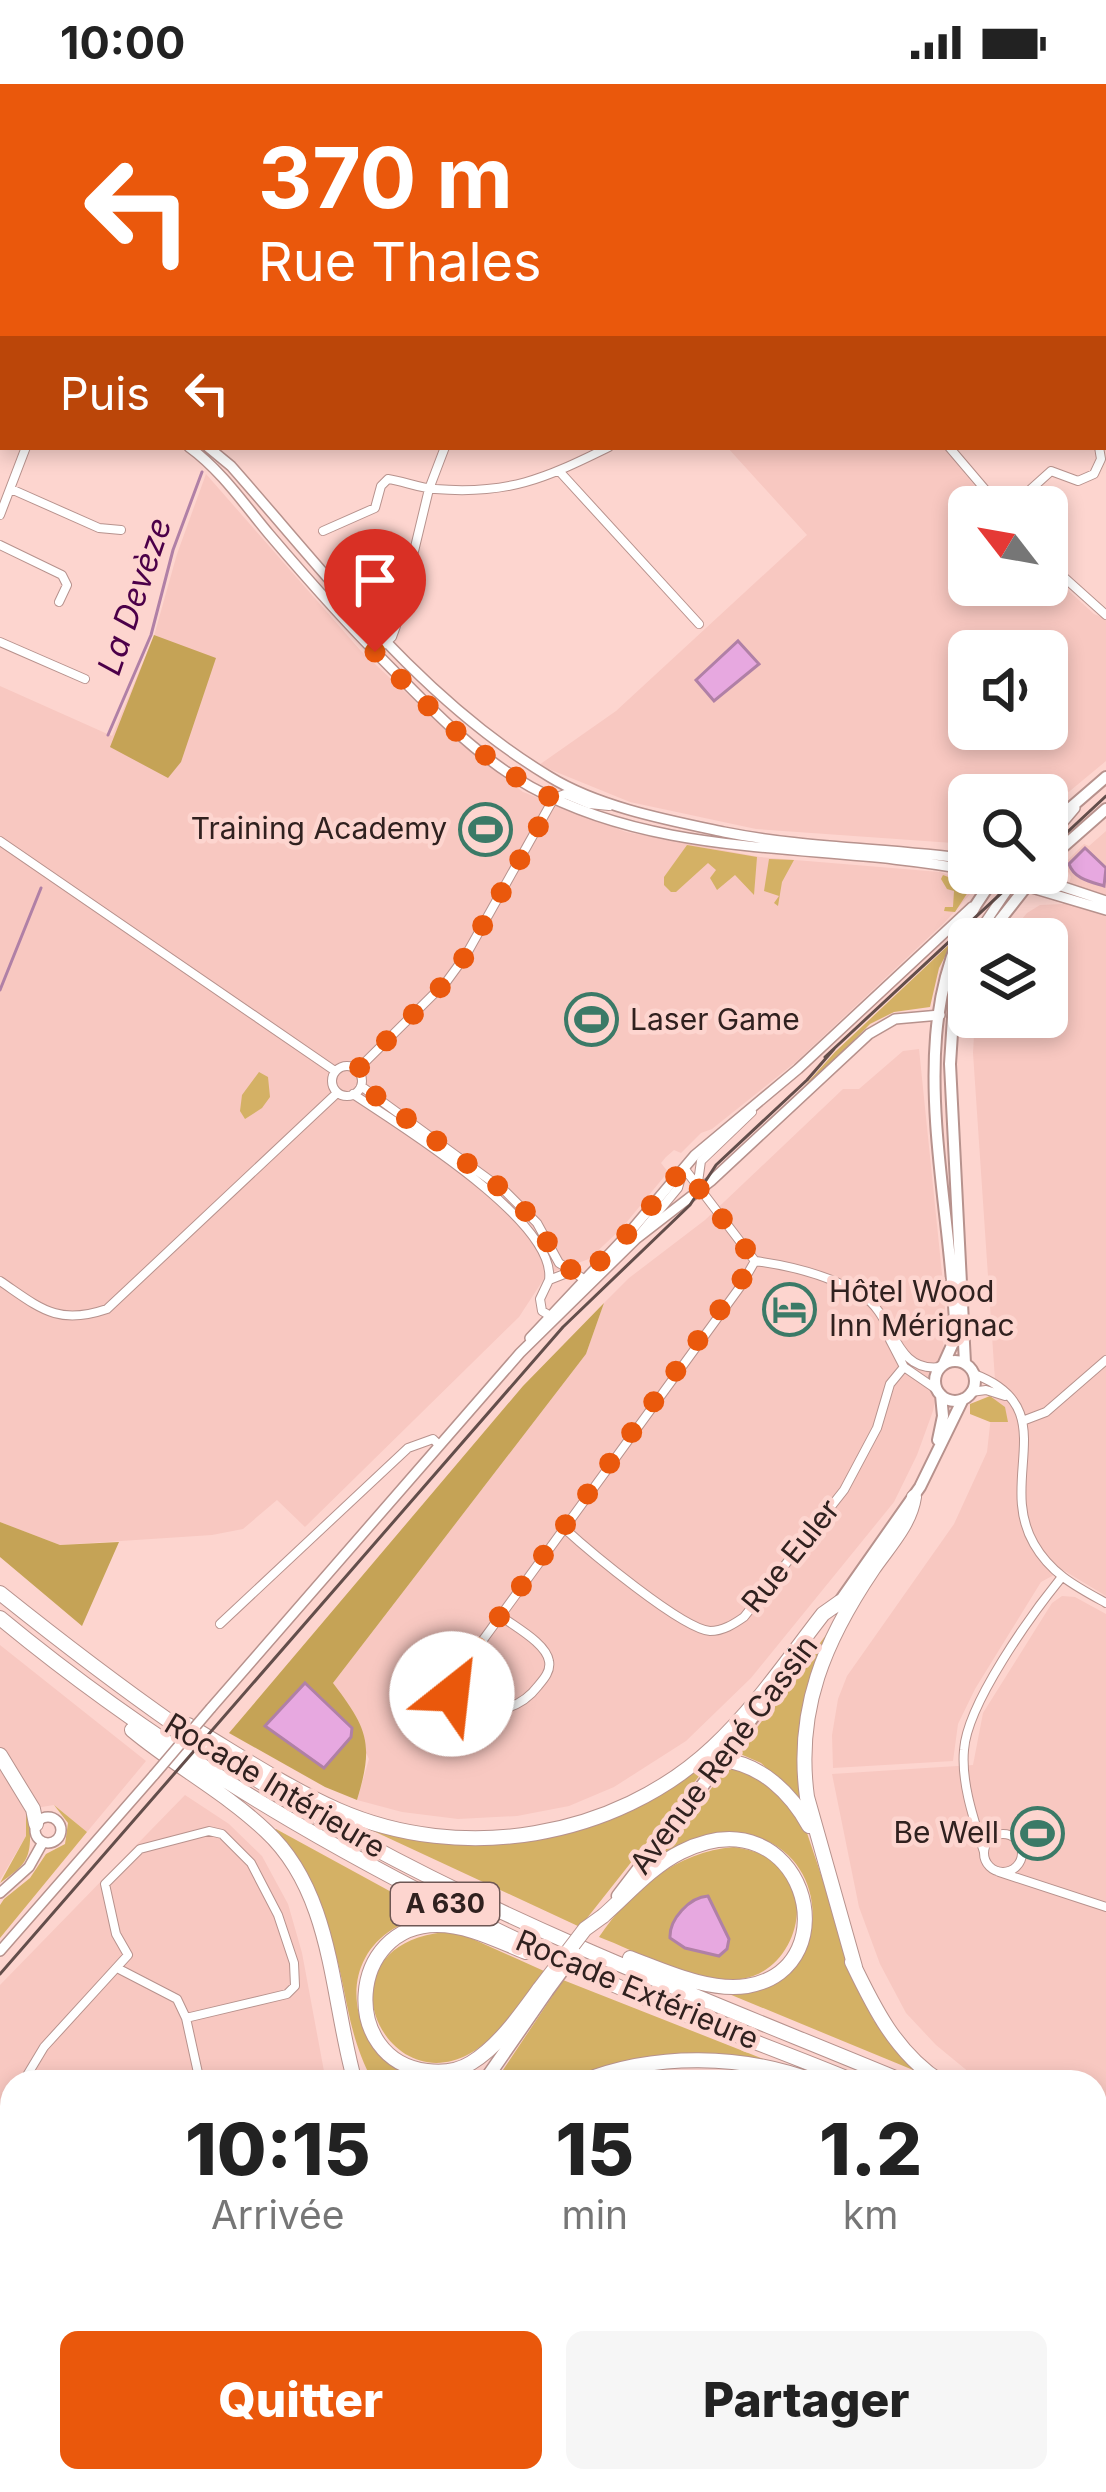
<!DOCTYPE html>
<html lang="fr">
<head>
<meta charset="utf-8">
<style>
	body { margin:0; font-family:Inter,sans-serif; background:#f6f6f6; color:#222; height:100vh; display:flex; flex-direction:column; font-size:45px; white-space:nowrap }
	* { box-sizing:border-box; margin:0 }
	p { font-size:39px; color:#767676 }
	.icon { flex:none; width:66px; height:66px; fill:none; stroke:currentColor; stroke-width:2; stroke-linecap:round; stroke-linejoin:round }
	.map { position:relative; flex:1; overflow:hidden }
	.side { position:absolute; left:0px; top:1986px; width:1107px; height:423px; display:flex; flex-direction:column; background:#fff; border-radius:36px 36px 0 0; box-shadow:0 6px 18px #0003 }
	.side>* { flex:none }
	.banner { position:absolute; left:0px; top:0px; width:1107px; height:366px; box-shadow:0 6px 18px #0003; background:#ea580c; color:#fff; overflow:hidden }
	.needle { width:78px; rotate:301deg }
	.controls { position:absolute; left:948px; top:402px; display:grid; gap:24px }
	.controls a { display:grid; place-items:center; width:120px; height:120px; border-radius:18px; background:#fff; box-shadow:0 6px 18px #0003; font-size:60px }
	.pin { position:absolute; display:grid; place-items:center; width:102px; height:102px; color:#fff; margin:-123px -51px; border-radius:50% 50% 50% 0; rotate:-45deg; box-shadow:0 0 12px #0007 }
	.pin .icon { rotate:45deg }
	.me { position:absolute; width:132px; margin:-66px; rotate:29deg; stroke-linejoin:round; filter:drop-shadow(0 0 9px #0008) }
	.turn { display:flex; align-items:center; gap:42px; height:252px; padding:0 60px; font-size:54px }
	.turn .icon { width:156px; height:156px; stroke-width:2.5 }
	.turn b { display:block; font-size:84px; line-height:102px }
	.then { display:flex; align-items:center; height:114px; padding:0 60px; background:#0003; gap:24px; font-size:45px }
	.eta { display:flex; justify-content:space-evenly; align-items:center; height:204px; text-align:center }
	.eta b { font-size:72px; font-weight:800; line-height:84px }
	.action { display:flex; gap:24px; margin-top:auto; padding:24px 60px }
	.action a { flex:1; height:138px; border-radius:18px; background:#ea580c; color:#fff; font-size:48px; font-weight:800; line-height:138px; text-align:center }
	.action a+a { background:#f6f6f6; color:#222 }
	.status { display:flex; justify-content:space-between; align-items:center; height:84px; padding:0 60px; background:#fff; direction:ltr }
	.status svg { height:33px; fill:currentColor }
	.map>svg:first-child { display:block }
	.built { fill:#f8c8c1; fill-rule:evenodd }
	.green { fill:#d4b165 }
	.forest { fill:#c5a356 }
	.water { fill:#e7a8e0; stroke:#b080a6; stroke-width:3 }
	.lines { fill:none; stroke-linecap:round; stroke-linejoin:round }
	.stream { stroke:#b080a6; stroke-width:3 }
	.minor-casing { stroke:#b7928d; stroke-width:10 }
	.tertiary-casing { stroke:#b7928d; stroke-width:12 }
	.secondary-casing { stroke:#b7928d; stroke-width:14 }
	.primary-casing { stroke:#b7928d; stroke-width:15 }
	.motorway-casing { stroke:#b7928d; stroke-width:16 }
	.minor { stroke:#fff; stroke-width:8 }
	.tertiary { stroke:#fff; stroke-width:9 }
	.secondary { stroke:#fff; stroke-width:10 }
	.primary { stroke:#fff; stroke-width:12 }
	.motorway { stroke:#fff; stroke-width:14 }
	.tram { stroke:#634e4b; stroke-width:3 }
	.tertiary-bridge-casing { stroke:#b7928d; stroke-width:12; stroke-linecap:butt }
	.primary-bridge-casing { stroke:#b7928d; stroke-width:15; stroke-linecap:butt }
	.motorway-bridge-casing { stroke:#b7928d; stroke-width:16; stroke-linecap:butt }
	.tertiary-bridge { stroke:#fff; stroke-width:9 }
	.primary-bridge { stroke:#fff; stroke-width:12 }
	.motorway-bridge { stroke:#fff; stroke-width:14 }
	.route { stroke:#ea580c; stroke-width:21; stroke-dasharray:0 37.8 }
	.labels { text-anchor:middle; stroke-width:9; stroke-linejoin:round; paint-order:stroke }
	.shield { fill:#fdd5cf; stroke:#6e5754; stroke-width:3 }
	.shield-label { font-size:27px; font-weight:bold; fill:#30211f }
	.poi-label { font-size:30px; fill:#30211f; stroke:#fdd5cf; text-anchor:end }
	.street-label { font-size:30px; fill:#30211f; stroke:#fdd5cf }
	.water-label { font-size:33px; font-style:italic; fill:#4c0049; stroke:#fdd5cf }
</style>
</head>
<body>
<div class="status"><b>10:00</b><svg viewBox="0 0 49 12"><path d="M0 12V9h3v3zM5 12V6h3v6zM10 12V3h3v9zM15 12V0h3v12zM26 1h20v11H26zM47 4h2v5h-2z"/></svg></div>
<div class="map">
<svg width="1106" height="2408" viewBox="0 0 1106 2408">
	<rect width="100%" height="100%" fill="#fdd5cf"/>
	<path class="built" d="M727,363h216l49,60h-23v78h78v-14l47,43 12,5v142l-59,49v-15h-78v43l-16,5 -197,-14 -126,-27 -91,-37 77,-54 191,-176zM969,567h78v78h-78z
		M206,390l155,177 101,94 61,47 103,40 134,25 180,15 26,9 6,5v6l-27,30 -148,139 -85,68 -11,4 -20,20 -7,-3 -8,7 -5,6 7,9 -47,57 -32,30 -42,15 -28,43 -214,210 -28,-27 -34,29 -31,6 -152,10 -60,-23v-836l112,50 42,-100 23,-82z
		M1106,747v765l-43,-26 -22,12 -66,107 -17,35 -5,37 -120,7 -1,-33 6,-36 9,-23 107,-152 33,-72 8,-72 -22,-327 2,-36h72v-78h-42l22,-26 13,-8 23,-1 8,-27 -7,-13 20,-20 5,2z
		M919,965l26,254 -2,55 -10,53 -16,44 -23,47 -143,176 -65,63 -72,46 -45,19 -52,10 -59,3 -56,-7 -45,-12 12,-41 -36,-76 253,-329 18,-51 25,-25 76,-58 138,-131h16l44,-38z
		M1062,1512l13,1 31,17v518l-11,-5v-45h-103l-22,-9 -34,-28 -30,-32 -26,-49 -21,-57 -27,-133 141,-9 10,-52 69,-110z
		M0,1561l146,116 -59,71 -33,-27 -25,4 -3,27 -26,44z
		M185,1711l44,29 33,32 26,48 14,49 24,129h-314v399h123l-8,11h-127v-507z
		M235,2397h77l52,11h-138z
		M1058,2397l-6,11h-660l-3,-10z"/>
	<path class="green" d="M687,761l70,12 -3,38 -19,-20 -18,15 -7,-12 6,-8 -8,-7 -32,29h-5l-7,-7v-8z
		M769,775l25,1 -12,22 -4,24 -4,-3 5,-7 -15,-5z
		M943,791l29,11 -17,26 -11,-1 1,-4h8l1,-16 -7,-2 -6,-10z
		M953,857l-14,27 -9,39 -36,5 -24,12 -68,69 -2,-2 35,-39z
		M259,988l9,5 2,20 -8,11 -17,11 -5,-8 2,-16z
		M990,1312l15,11 3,15h-18l-20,-8v-10z
		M829,1547c-26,56 -34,108 -27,169l-41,-37 -23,-10z
		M719,1667l-139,176 -211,-98c140,33 237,10 350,-78z
		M741,1685c29,15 49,35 66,64l53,158 14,30 44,51 -189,-78c143,-11 91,-228 -68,-138l64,-86z
		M54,1721l33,27 -87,106v-33l4,-6 26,-21 16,-24 19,-10 3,-21z
		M26,1725c4,7 3,14 4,21 1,30 -5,35 -30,53l26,-47z
		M276,1745l163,89c-15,2 -32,3 -46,11 -78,48 -22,179 81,141l-11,12h-90c-28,-53 -25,-92 -42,-144 -13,-41 -34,-72 -58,-107z
		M734,1763c16,3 30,6 43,17 40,34 16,108 -36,115 -46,5 -100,-26 -142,-42 33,-48 77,-85 135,-90z
		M444,1848l22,4 78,35c-21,27 -45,67 -75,83 -86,47 -154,-107 -25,-122z
		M563,1896l203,80 -95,-4 -46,6 -63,20h-67z
		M658,1990h64l56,8h-159z
		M1095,2122l11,5v78l-11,-4z"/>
	<path class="forest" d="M154,551l62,23 -35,104 -13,16 -58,-31z
		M604,1219l-18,51 -253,329c35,46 41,61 24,117l-32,-13 -96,-54 294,-347z
		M0,1438l60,23 59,-3 -37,84 -82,-69z
		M1095,2201l11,4v203h-35l6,-11h18v-34l9,-28 -9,-28z"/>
	<path class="water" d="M738,557l21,23 -45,37 -18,-21z
		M1085,764l21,20 -2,18c-13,-4 -30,-7 -35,-22z
		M305,1599l47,45 -1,9 -27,31 -59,-42z
		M708,1812l21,43 -2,10 -8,7 -34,-8 -15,-10c-1,-19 20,-41 38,-42z"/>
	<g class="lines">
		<path class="stream" d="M108,651l43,-100 22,-85 29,-78
			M0,906l41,-102"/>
		<defs>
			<path id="minor" d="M194,0l6,3
				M261,3l8,-3
				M432,3l2,-3
				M557,3l1,-3
				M1104,145h2
				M1104,318l2,-3
				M949,363l51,60
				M560,388l139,152
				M11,405l88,39 22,2
				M1011,423l40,-36 27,10 16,-7 7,-15 -2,-12
				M0,431l26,-68
				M323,447l52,-23 6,-22 7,-7c15,2 31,9 47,10 73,6 109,-10 174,-42
				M0,461l62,30 5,10 -8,17
				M1047,478l59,53
				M0,558l85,37
				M375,568l17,-15 4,-11 33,-137 16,-42
				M554,714l11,-4 24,10 20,2
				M0,757l335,230
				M332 997a15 15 0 1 1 30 0a15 15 0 1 1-30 0Z
				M357,986l90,-89 19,-26 88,-157
				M361,1002l145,106 31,31 22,40 13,8
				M353,1010c46,31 204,127 196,186
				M698,1098l3,-21 51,-49
				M639,1151l39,-47 5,-18
				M755,1177c38,5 75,14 108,35 32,20 30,77 77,71
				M0,1197c40,27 57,45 107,28l230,-216
				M552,1233l-10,-6 -2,-12 9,-19 23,-9 13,9
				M890,1256l14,27 32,22
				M974,1290c91,34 22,105 60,170 17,30 43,43 72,59
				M971,1308l15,-2 19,6
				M1025,1336l21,-8 60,-52
				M564,1444c24,22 118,101 146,103 13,0 24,-7 34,-14l100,-127 33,-62 13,-44 14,-17
				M501,1532c14,11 45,27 48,45 2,10 -5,18 -11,25 -18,24 -48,30 -77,22l-8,-14 3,-17 284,-390 15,-26 -71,-93
				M220,1540l188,-176 25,-9 6,6
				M984 1769a19 19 0 1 1 38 0a19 19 0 1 1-38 0Z
				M984,1768c-10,-32 -23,-69 -20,-102 3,-46 67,-135 97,-172
				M999,1788l107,35
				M119,1885l58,30 9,19 14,64
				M23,1998l21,-35 84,-92 -12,-21 -11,-50 35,-35 69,-18 13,3 29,29 27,52 16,48 1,23 -8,8 -101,24
				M2,2031l10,-16
				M0,2337l12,10
				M0,2364l12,-13
				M401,2408l17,-11
				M1059,2408l6,-11"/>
			<path id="tertiary" d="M828,0l6,3
				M1098,3l6,-3
				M0,289l3,1
				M189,363c32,23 55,57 80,87 39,46 80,92 123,135 42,43 87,89 139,118 135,74 293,55 438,83
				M208,363l23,19c99,112 189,233 319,311 49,30 117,43 174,55 80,16 164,16 245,27
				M1047,757l28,-33
				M981,789l125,37
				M1022,789l84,28
				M974,855l38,-56 -2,-10
				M962,889l7,-25
				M530,1254l99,-105 66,-78 103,-86 174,-162
				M211,1624l309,-355 116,-114 75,-58 158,-147 26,-15 45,-4
				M35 1746a13 13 0 1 1 26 0a13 13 0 1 1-26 0Z
				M0,1809l29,-26 14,-25
				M0,1867l154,-176"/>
			<path id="secondary" d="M1047,744l59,-51
				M1047,777l59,-52
				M985,855l52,-66
				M935 1297a20 20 0 1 1 40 0a20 20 0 1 1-40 0Z
				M944,1279l9,-20 2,-20c-6,-149 -63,-324 44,-450
				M965,1279l-15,-299 4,-62 15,-36
				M938,1356l5,-24 -2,-21
				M835,1524l85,-121 43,-88
				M722,1676l55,-75"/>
			<path id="primary" d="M618,1812l104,-136
				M484,1998l63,-91
				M168,2408l9,-11"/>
			<path id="motorway" d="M0,1509c115,92 232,178 361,248 174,95 361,165 544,241
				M0,1534c185,153 391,267 610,365 80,36 164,65 246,99
				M171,1641h17c49,29 98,62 150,85 123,54 277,29 375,-63 42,-39 75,-88 110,-133l17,-12
				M132,1646c43,36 93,62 134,101 68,63 65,168 89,251
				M0,1671l33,54 3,15
				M722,1676c39,4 69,33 87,66
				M603,1832c25,-22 48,-49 78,-64 122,-61 172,116 66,134 -38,6 -82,-15 -117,-28
				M526,1868c-28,-11 -58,-27 -89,-27 -89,0 -98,135 -10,146 15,2 31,0 44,-8 28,-17 50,-49 69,-75
				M852,1878c22,46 44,91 89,120
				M855,1883l-48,-170c-12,-88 18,-157 66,-228 16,-23 37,-45 41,-72
				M581,1998c74,-30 162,-28 235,0
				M1095,2076l11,4
				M1095,2098l11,5"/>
		</defs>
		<use href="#minor" class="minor-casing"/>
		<use href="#tertiary" class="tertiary-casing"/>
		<use href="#secondary" class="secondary-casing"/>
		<use href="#primary" class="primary-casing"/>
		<use href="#motorway" class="motorway-casing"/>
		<use href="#minor" class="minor"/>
		<use href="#tertiary" class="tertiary"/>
		<use href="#secondary" class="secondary"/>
		<use href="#primary" class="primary"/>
		<use href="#motorway" class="motorway"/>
		<path class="tram" d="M1047,767l59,-55
			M825,973l198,-184
			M0,1890l563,-647 127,-122 26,-40 91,-85 27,-31"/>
		<defs>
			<path id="tertiary-bridge" d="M154,1691l57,-67"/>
			<path id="primary-bridge" d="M547,1907l28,-38"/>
			<path id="motorway-bridge" d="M540,1904l45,-59 18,-13"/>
		</defs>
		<use href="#tertiary-bridge" class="tertiary-bridge-casing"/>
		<use href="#primary-bridge" class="primary-bridge-casing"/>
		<use href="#motorway-bridge" class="motorway-bridge-casing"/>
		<use href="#tertiary-bridge" class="tertiary-bridge"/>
		<use href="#primary-bridge" class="primary-bridge"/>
		<use href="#motorway-bridge" class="motorway-bridge"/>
	</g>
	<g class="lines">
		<path class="route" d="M375,568c53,56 110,112 179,147l-88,156 -19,26 -90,89 4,15 145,107 31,31 22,40 25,14 45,-45 54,-64 72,93 -299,416 -4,17"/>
	</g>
	<defs>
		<symbol id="stadium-ring" viewBox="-11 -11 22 22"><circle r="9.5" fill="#fdd5cf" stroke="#3b7a67" stroke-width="1.5"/><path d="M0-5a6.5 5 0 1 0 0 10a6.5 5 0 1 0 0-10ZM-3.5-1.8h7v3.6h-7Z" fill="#3b7a67"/></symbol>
		<symbol id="hotel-ring" viewBox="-11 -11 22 22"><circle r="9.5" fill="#fdd5cf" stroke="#3b7a67" stroke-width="1.5"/><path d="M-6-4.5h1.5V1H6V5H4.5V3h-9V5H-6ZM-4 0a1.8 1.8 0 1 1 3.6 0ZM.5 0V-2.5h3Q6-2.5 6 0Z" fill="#3b7a67"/></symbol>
	</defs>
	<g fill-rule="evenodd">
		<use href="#stadium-ring" x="456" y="716" width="59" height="59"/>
		<use href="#stadium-ring" x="562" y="906" width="59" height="59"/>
		<use href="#hotel-ring" x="760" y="1196" width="59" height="59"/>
		<use href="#stadium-ring" x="1008" y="1720" width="59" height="59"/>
	</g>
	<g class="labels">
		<rect class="shield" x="391" y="1799" width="108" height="42" rx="9"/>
		<g class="shield-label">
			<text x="445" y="1829">A 630</text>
		</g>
		<g class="poi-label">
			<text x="447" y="755">Training Academy</text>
			<text x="630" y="946" text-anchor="start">Laser Game</text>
			<text x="829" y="1218" text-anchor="start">Hôtel Wood<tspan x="829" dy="34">Inn Mérignac</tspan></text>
			<text x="999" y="1759">Be Well</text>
		</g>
		<g class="street-label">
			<text transform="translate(791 1472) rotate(-51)" y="10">Rue Euler</text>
			<text transform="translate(724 1671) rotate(-53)" y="10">Avenue René Cassin</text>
			<text transform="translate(275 1702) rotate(31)" y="10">Rocade Intérieure</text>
			<text transform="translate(637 1906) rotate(23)" y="10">Rocade Extérieure</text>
		</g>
		<g class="water-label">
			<text transform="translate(134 512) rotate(-71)" y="12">La Devèze</text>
		</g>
	</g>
</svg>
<div class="controls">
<a><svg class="needle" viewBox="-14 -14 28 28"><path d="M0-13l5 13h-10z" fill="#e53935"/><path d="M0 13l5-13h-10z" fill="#767676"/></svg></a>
<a><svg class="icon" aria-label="sound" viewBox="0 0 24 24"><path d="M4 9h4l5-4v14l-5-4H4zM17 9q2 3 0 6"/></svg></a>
<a><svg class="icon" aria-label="search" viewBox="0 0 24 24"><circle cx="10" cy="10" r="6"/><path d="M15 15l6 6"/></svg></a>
<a><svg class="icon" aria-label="layers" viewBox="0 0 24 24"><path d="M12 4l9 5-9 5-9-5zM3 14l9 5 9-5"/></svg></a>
</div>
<div class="pin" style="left:375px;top:568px;background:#d93025"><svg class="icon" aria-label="arrive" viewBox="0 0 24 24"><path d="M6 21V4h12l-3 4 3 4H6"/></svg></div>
<svg class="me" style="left:452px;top:1610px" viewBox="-20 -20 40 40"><circle r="19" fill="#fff"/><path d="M0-13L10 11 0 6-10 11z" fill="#ea580c"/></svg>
<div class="banner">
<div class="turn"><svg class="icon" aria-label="left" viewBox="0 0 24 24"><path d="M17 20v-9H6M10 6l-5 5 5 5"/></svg><div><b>370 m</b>Rue Thales</div></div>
<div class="then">Puis<svg class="icon" aria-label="left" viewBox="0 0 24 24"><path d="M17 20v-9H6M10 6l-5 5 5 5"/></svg></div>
</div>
<section class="side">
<div class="eta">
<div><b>10:15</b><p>Arrivée</p></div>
<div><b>15</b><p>min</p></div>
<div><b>1.2</b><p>km</p></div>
</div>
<div class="action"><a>Quitter</a><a>Partager</a></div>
</section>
</div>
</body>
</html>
